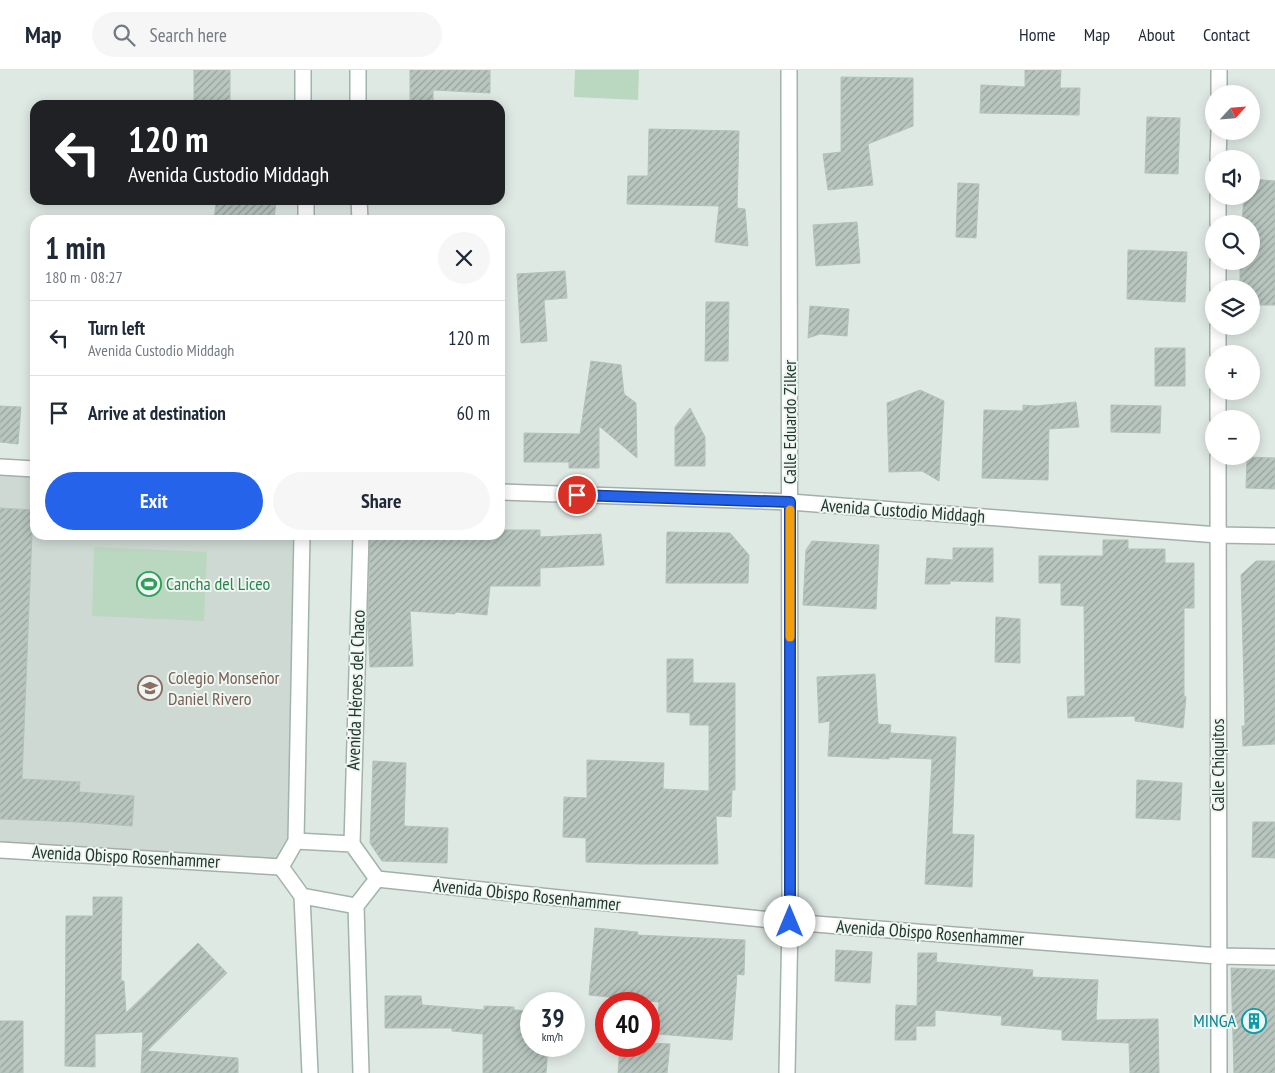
<!DOCTYPE html>
<html lang="en">
<head>
<meta charset="utf-8">
<style>
	body { margin:0; font-family:"PT Sans Narrow",sans-serif; background:#f6f6f7; color:#1f2937; height:100vh; display:flex; flex-direction:column; font-size:19px; white-space:nowrap }
	* { box-sizing:border-box; margin:0 }
	p { font-size:16px; color:#747a83 }
	.icon { flex:none; width:28px; height:28px; fill:none; stroke:currentColor; stroke-width:2; stroke-linecap:round; stroke-linejoin:round }
	.map { position:relative; flex:1; overflow:hidden }
	.sheet { position:absolute; left:30px; top:145px; width:475px; height:325px; display:flex; flex-direction:column; background:#fff; border-radius:15px; box-shadow:0 2px 12px #0003 }
	.sheet>* { flex:none }
	.top-card { position:absolute; left:30px; top:30px; width:475px; height:105px; border-radius:15px; box-shadow:0 2px 12px #0003; background:#202124; color:#fff; overflow:hidden }
	.needle { width:32px; rotate:64deg }
	.buttons { position:absolute; left:1205px; top:15px; display:grid; gap:10px }
	.buttons a { display:grid; place-items:center; width:55px; height:55px; border-radius:50%; background:#fff; box-shadow:0 2px 12px #0003; font-size:25px }
	.speed { position:absolute; left:520px; top:922px; display:flex; gap:10px; font-size:25px; font-weight:700; text-align:center }
	.speed>* { display:grid; place-content:center; width:65px; height:65px; border-radius:50%; background:#fff; box-shadow:0 2px 12px #0003; line-height:1 }
	.speed small { font-size:12px; font-weight:400 }
	.speed .limit { border:8px solid #d22; background:#fff; color:#111 }
	.pin { position:absolute; display:grid; place-items:center; width:42px; height:42px; color:#fff; margin:-21px; border:2px solid #fff; border-radius:50%; box-shadow:0 1px 5px #0007 }
	.me { position:absolute; width:55px; margin:-28px; rotate:0deg; stroke-linejoin:round; filter:drop-shadow(0 0 4px #0008) }
	.turn { display:flex; align-items:center; gap:18px; height:105px; padding:0 15px; font-size:22px }
	.turn .icon { width:65px; height:65px; stroke-width:2.5 }
	.turn b { display:block; font-size:35px; line-height:42px }
	.round { display:grid; place-items:center; flex:none; width:52px; height:52px; border-radius:26px; background:#f6f6f7 }
	.headline { display:flex; align-items:center; justify-content:space-between; height:85px; padding:0 15px }
	h1 { font-size:30px; font-weight:800; line-height:38px }
	.cta { display:flex; gap:10px; margin-top:auto; padding:10px 15px }
	.cta a { flex:1; height:58px; border-radius:30px; background:#2563eb; color:#fff; font-size:20px; font-weight:800; line-height:58px; text-align:center }
	.cta a+a { background:#f6f6f7; color:#1f2937 }
	ul { padding:0; list-style:none }
	li { display:flex; align-items:center; gap:15px; height:75px; padding:0 15px; border-top:1px solid #e0e1e3 }
	li div { flex:1 }
	li b { display:block; font-size:19px }
	li em { font-style:normal }
	header { display:flex; align-items:center; gap:30px; box-sizing:border-box; height:70px; padding:0 25px; background:#fff; border-bottom:1px solid #e0e1e3 }
	header strong { font-size:24px }
	nav { display:flex; gap:28px; margin-inline-start:auto; font-size:18px }
	.search { width:350px; height:45px; background:#f6f6f7; display:flex; align-items:center; gap:12px; box-sizing:border-box; padding:0 18px; border-radius:28px; color:#747a83; font-size:19px }
	.map>svg:first-child { display:block }
	.built { fill:#ced9d3 }
	.grass { fill:#bad8bf }
	.building { fill:url(#building-hatch); stroke:#b2c2ba }
	.lines { fill:none; stroke-linecap:round; stroke-linejoin:round }
	.street-casing { stroke:#a3b0aa; stroke-width:18 }
	.secondary-casing { stroke:#a0b4aa; stroke-width:18 }
	.street { stroke:#fff; stroke-width:15 }
	.secondary { stroke:#fff; stroke-width:15 }
	.route-casing { stroke:#184099; stroke-width:12 }
	.route { stroke:#2563eb; stroke-width:9 }
	.slow { stroke:#f59e0b; stroke-width:9 }
	.labels { text-anchor:middle; stroke-width:4; stroke-linejoin:round; paint-order:stroke }
	.street-label { font-size:18px; fill:#223730; stroke:#eff6f2 }
	.leisure-label { font-size:18px; fill:#27864d; stroke:#eff6f2; text-anchor:start }
	.education-label { font-size:18px; fill:#785e54; stroke:#eff6f2; text-anchor:start }
	.culture-label { font-size:18px; fill:#0d838f; stroke:#eff6f2; text-anchor:end }
</style>
</head>
<body>
<header>
<strong>Map</strong>
<div class="search"><svg class="icon" aria-label="search" viewBox="0 0 24 24"><circle cx="10" cy="10" r="6"/><path d="M15 15l6 6"/></svg>Search here</div>
<nav><a>Home</a><a>Map</a><a>About</a><a>Contact</a></nav>
</header>
<div class="map">
<svg width="1275" height="1003" viewBox="0 0 1275 1003">
	<defs>
		<pattern id="building-hatch" width="6" height="6" patternUnits="userSpaceOnUse" patternTransform="scale(1.25)"><rect width="6" height="6" fill="#b8c6bf"/><path d="M-1 1l2-2M0 6l6-6M5 7l2-2" fill="none" stroke="#95a29c"/></pattern>
	</defs>
	<rect width="100%" height="100%" fill="#dfe9e4"/>
	<path class="built" d="M0,397l35,2v66h267l-6,306 -15,26 -281,-17z"/>
	<path class="grass" d="M575,0h64l-1,30 -64,-3z
		M94,477l113,5 -3,69 -112,-5z"/>
	<path class="building" d="M194,0h36v35h-36z
		M410,0h80v23l-57,-3v15h-23z
		M1025,0h36l-1,18h20l-1,27 -99,-2 1,-28 44,2z
		M841,7l72,1v48l-45,18 5,41 -45,5 -5,-36 18,-2z
		M1147,47l33,1 -2,56 -33,-1z
		M649,59l90,2 -2,77 8,1 3,37 -33,-4 4,-36 -92,-2 1,-28h20z
		M1251,109l24,2v124h-24v-16h-11v-28h11v-37h-9l2,-28h7z
		M958,113l21,1 -3,54 -20,-1z
		M226,130h50l-2,20h-60l2,-16z
		M857,152l3,41 -44,3 -3,-41z
		M1128,180l59,2 -2,50 -58,-3z
		M565,201l2,27 -23,2 3,41 -26,2 -4,-69z
		M706,232h23l-1,59h-23z
		M810,236l39,3 -2,27 -27,-2 -12,4z
		M1155,278h30v38h-30z
		M591,291l30,4 3,29 12,9 1,55 -38,-32v42h-30v-6h-45v-29l56,1z
		M920,320l24,11 -5,80 -17,-10 -33,1 -2,-69z
		M1076,332l3,25 -30,2 -1,51 -66,-2 2,-68 39,1v-6l13,1z
		M1111,335l50,1 -1,27 -49,-1z
		M0,336l21,1 -3,37 -18,-2z
		M690,338l15,29v29h-30v-39z
		M1247,387l28,1v31l-29,-1z
		M0,438l33,2 -11,269 58,3 -1,10 55,4 -2,30 -54,-4 -78,-3z
		M500,460h40v7l61,-3 3,31 -64,3v18h-50l-3,29 -32,-3v2l-45,-3 3,55 -43,1 -2,-41 2,-91h130z
		M667,462l63,1 19,22 -1,28h-82z
		M1103,470h25v9h37v14h29v45h-10v88l2,1 -3,31 -48,-7v-5l-67,2 -1,-21 18,-1 -1,-90 -23,-1v-22h-22v-27h64z
		M812,471l67,4 -3,64 -73,-4 3,-55z
		M953,478h40v34l-43,-1v3h-25l2,-26 26,2z
		M1256,491h19v183l-32,2 -1,-20h3l-1,-42 -3,-109z
		M996,547l24,2v44l-25,-1z
		M667,589h26v24h42v107h-3l-1,27 -15,-1 2,48h-77l-55,-2v-24l-23,-1 1,-40 23,1v-38l77,3 -1,26 46,2v-66h-19v-12l-23,-1z
		M875,604l3,50 13,1 -1,8 66,4 -4,97 22,1 -2,52 -47,-3 7,-125 -43,-2v2l-61,-3 2,-35 -11,2 -2,-46z
		M373,691l33,2 -2,63 44,2 -1,35 -65,-2 -12,-18z
		M1137,710l45,3 -2,37 -44,-2z
		M1253,752h22v36l-23,-1z
		M93,827h29l-1,84h3l2,32 72,-70 29,30 -80,78 91,7v15h-97l2,-41 -48,2v33l-30,-1 1,-150h27z
		M595,858l43,4 -1,3 108,5 -1,35 -7,-1 -5,66 -75,-6 2,-32 -70,-7z
		M836,880l36,2 -2,31 -35,-2z
		M918,883h19l-1,9 97,8 -1,7 66,3 -2,40 62,-1 1,54h-29l-1,-30 -67,-3v-10l-61,-5 1,-9 -67,-6v16h-19v14h-21l1,-35 21,1z
		M1231,898l44,2v103h-41z
		M385,926h36l1,9 62,5v-4l30,1v3l17,1v35h17l-2,27h-63v-39l-31,-3v-3h-67z
		M0,951h23v52h-23z
		M649,973l21,1 -3,29h-49l2,-27h29z"/>
	<g class="lines">
		<defs>
			<path id="street" d="M1219,24v-24
				M1218,89l1,-28
				M1218,154v-28
				M1218,219v-28
				M1218,284v-28
				M1218,349v-28
				M1218,386l1,617
				M0,397l35,2
				M500,422l290,10 428,33 57,1
				M0,780l281,17
				M377,809l413,43 428,34 57,1"/>
			<path id="secondary" d="M303,0v35
				M358,0v35
				M306,130v20
				M359,130l1,20
				M296,771l6,-306
				M296,771l56,3 25,35 -21,27 -54,-10 -21,-29z
				M352,774l9,-309
				M302,826l8,177
				M356,836l5,167
				M787,1003l3,-151 -1,-852"/>
		</defs>
		<use href="#street" class="street-casing"/>
		<use href="#secondary" class="secondary-casing"/>
		<use href="#street" class="street"/>
		<use href="#secondary" class="secondary"/>
	</g>
	<g class="lines">
		<defs>
			<path id="route" d="M577,425l213,7v420"/>
		</defs>
		<use href="#route" class="route-casing"/>
		<use href="#route" class="route"/>
		<path class="slow" d="M790,440v127"/>
	</g>
	<defs>
		<symbol id="stadium-ring" viewBox="-11 -11 22 22"><circle r="9.5" fill="#eff6f2" stroke="#2e9e5b" stroke-width="1.5"/><path d="M0-5a6.5 5 0 1 0 0 10a6.5 5 0 1 0 0-10ZM-3.5-1.8h7v3.6h-7Z" fill="#2e9e5b"/></symbol>
		<symbol id="school-ring" viewBox="-11 -11 22 22"><circle r="9.5" fill="#eff6f2" stroke="#8d6e63" stroke-width="1.5"/><path d="M0-5L7-2L0 1L-7-2ZM-4 1L0 2.5L4 1V4Q0 6-4 4Z" fill="#8d6e63"/></symbol>
		<symbol id="building-ring" viewBox="-11 -11 22 22"><circle r="9.5" fill="#eff6f2" stroke="#0f9aa8" stroke-width="1.5"/><path d="M-4-6H4V6H1V3H-1V6H-4ZM-2.5-4.3h1.7v1.8h-1.7ZM.8-4.3h1.7v1.8H.8ZM-2.5-1h1.7V.8h-1.7ZM.8-1h1.7V.8H.8Z" fill="#0f9aa8"/></symbol>
	</defs>
	<g fill-rule="evenodd">
		<use href="#stadium-ring" x="135" y="500" width="28" height="28"/>
		<use href="#school-ring" x="136" y="604" width="28" height="28"/>
		<use href="#building-ring" x="1240" y="937" width="28" height="28"/>
	</g>
	<g class="labels">
		<g class="street-label">
			<text transform="translate(790 352) rotate(-90)" y="6">Calle Eduardo Zilker</text>
			<text transform="translate(903 441) rotate(4)" y="6">Avenida Custodio Middagh</text>
			<text transform="translate(356 620) rotate(-88)" y="6">Avenida Héroes del Chaco</text>
			<text transform="translate(1218 695) rotate(-90)" y="6">Calle Chiquitos</text>
			<text transform="translate(126 787) rotate(3)" y="6">Avenida Obispo Rosenhammer</text>
			<text transform="translate(527 825) rotate(6)" y="6">Avenida Obispo Rosenhammer</text>
			<text transform="translate(930 863) rotate(4)" y="6">Avenida Obispo Rosenhammer</text>
		</g>
		<g class="leisure-label">
			<text x="166" y="520">Cancha del Liceo</text>
		</g>
		<g class="education-label">
			<text x="168" y="614">Colegio Monseñor<tspan x="168" dy="21">Daniel Rivero</tspan></text>
		</g>
		<g class="culture-label">
			<text x="1236" y="957">MINGA</text>
		</g>
	</g>
</svg>
<div class="buttons">
<a><svg class="needle" viewBox="-14 -14 28 28"><path d="M0-13l5 13h-10z" fill="#e53935"/><path d="M0 13l5-13h-10z" fill="#747a83"/></svg></a>
<a><svg class="icon" aria-label="sound" viewBox="0 0 24 24"><path d="M4 9h4l5-4v14l-5-4H4zM17 9q2 3 0 6"/></svg></a>
<a><svg class="icon" aria-label="search" viewBox="0 0 24 24"><circle cx="10" cy="10" r="6"/><path d="M15 15l6 6"/></svg></a>
<a><svg class="icon" aria-label="layers" viewBox="0 0 24 24"><path d="M12 4l9 5-9 5-9-5zM3 14l9 5 9-5"/></svg></a>
<a>+</a>
<a>−</a>
</div>
<div class="speed"><div>39<small>km/h</small></div><div class="limit">40</div></div>
<div class="pin" style="left:577px;top:425px;background:#d93025"><svg class="icon" aria-label="arrive" viewBox="0 0 24 24"><path d="M6 21V4h12l-3 4 3 4H6"/></svg></div>
<svg class="me" style="left:790px;top:852px" viewBox="-20 -20 40 40"><circle r="19" fill="#fff"/><path d="M0-13L10 11 0 6-10 11z" fill="#2563eb"/></svg>
<div class="top-card">
<div class="turn"><svg class="icon" aria-label="left" viewBox="0 0 24 24"><path d="M17 20v-9H6M10 6l-5 5 5 5"/></svg><div><b>120 m</b>Avenida Custodio Middagh</div></div>
</div>
<section class="sheet">
<div class="headline"><div><h1>1 min</h1><p>180 m · 08:27</p></div><a class="round"><svg class="icon" aria-label="close" viewBox="0 0 24 24"><path d="M6 6l12 12M18 6L6 18"/></svg></a></div>
<ul>
<li><svg class="icon" aria-label="left" viewBox="0 0 24 24"><path d="M17 20v-9H6M10 6l-5 5 5 5"/></svg><div><b>Turn left</b><p>Avenida Custodio Middagh</p></div><em>120 m</em></li>
<li><svg class="icon" aria-label="arrive" viewBox="0 0 24 24"><path d="M6 21V4h12l-3 4 3 4H6"/></svg><div><b>Arrive at destination</b></div><em>60 m</em></li>
</ul>
<div class="cta"><a>Exit</a><a>Share</a></div>
</section>
</div>
</body>
</html>
